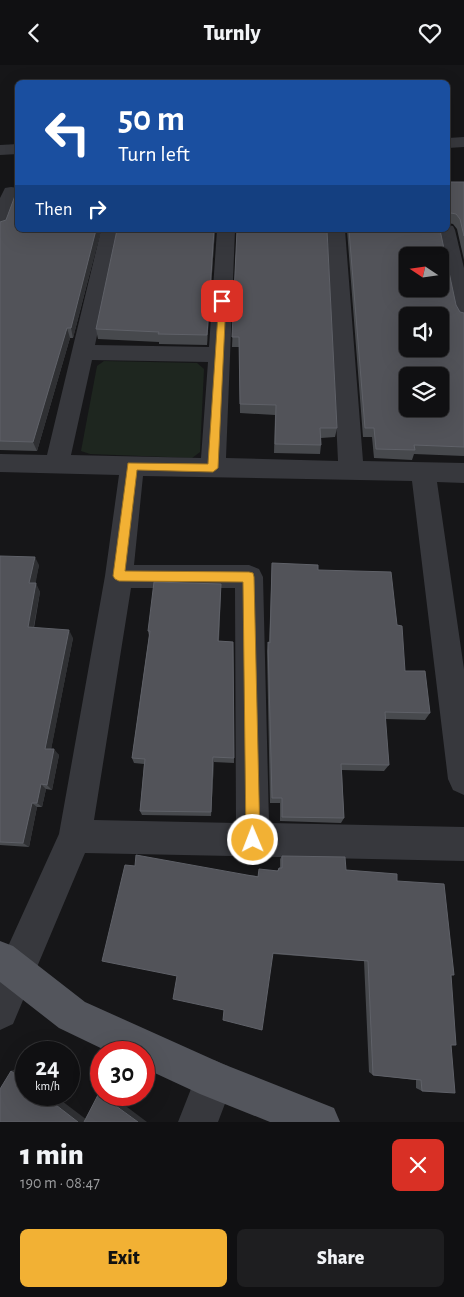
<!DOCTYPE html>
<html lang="en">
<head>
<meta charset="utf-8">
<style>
	body { margin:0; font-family:"Alegreya Sans",sans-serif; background:#1e1e20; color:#f1f3f6; height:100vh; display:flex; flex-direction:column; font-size:19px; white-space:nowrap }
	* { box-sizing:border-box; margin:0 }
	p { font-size:16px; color:#9c9d9f }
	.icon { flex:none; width:28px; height:28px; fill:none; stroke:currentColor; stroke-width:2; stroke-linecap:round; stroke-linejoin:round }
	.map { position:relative; height:1057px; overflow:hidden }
	.details { display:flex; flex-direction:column; background:#101012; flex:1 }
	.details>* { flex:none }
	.hud { position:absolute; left:15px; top:15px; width:435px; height:152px; border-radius:8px; box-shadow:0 5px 20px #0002,0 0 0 1px #303032; background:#1a4fa0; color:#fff; overflow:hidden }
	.needle { width:32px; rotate:283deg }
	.buttons { position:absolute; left:399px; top:182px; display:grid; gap:10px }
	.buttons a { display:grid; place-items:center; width:50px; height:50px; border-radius:8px; background:#101012; box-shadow:0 5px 20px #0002,0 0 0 1px #303032; font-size:25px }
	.speed { position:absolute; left:15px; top:976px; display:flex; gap:10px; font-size:25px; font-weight:700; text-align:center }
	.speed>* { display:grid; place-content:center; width:65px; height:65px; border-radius:50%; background:#101012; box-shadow:0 5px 20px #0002,0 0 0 1px #303032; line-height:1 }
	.speed small { font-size:12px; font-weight:400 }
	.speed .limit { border:8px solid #d22; background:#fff; color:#111 }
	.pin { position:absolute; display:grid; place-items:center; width:42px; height:42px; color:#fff; margin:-21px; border-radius:10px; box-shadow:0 2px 8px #0006 }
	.me { position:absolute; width:55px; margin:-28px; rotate:359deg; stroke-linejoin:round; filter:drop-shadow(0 0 4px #0008) }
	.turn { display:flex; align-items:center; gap:18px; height:105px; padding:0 20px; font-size:22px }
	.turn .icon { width:65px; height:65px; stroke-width:2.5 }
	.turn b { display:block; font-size:35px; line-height:42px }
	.then { display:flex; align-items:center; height:48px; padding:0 20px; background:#0003; gap:10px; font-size:19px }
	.round { display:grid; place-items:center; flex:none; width:52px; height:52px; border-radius:8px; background:#1e1e20 }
	.overview { display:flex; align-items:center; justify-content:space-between; height:85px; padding:0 20px }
	h1 { font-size:30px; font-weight:800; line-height:38px }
	.cta { display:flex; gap:10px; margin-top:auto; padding:10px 20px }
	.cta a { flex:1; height:58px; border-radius:8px; background:#f2b134; color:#111; font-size:20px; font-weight:800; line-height:58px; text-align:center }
	.cta a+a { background:#1e1e20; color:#f1f3f6 }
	header { display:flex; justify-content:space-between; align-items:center; height:65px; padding:0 20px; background:#101012; font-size:22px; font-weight:800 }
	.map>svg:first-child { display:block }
	.green { fill:#1e261f }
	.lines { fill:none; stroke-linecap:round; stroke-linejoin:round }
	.minor { fill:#37383d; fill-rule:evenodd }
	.major { fill:#53555c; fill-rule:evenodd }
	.wall { fill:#47494d }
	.shaded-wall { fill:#2f3033 }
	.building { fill:#525359; stroke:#5f6168; fill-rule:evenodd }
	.route { fill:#f2b134; stroke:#9d7322 }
</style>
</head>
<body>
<header><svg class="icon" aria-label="back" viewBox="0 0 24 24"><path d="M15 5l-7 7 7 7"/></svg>Turnly<svg class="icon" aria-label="heart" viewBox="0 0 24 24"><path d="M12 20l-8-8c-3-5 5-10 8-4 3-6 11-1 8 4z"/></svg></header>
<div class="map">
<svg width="464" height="1057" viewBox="0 0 464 1057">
	<rect width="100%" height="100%" fill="#161618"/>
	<path class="green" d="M104,296l93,2 7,6 -4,83 -8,6 -102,-4 -9,-3 16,-85z"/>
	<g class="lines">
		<path class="minor" d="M464,72v10l-16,1v-10z
			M18,79v10l-18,1v-10z
			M11,122l7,1c0,14 -4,30 -11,41l-7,2v-33l5,-10z
			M448,160l5,1 2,4 9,38v54l-7,-2 -3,-5 -17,-85h11z
			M101,165h18l-24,115 114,2 8,-117h18l-9,228 112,3 -11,-231h18l18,231 101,2v20l-27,-1 27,187v126l-11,-5 -5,-11 -36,-298 -269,-5 -9,89h115l10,4 4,8 6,246 195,4v34l-379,-8 -72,171 -13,6v-66l59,-130 46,-258 14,-101 -119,-3v-18l47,1zM92,295l116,2 -7,96 -130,-3zM131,523h104l1,235 -142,-3z
			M214,995l14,6 6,14 -16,42h-40l22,-56z"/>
		<path class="major" d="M0,876l13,5 72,56 138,62 111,44 6,14h-70l-70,-28 -56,-26v-15h-33l-52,-25 -59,-46z"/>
	</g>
	<path class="wall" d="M448,117h16v78l-7,-31 -4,-5 -5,-1v2z
		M0,157l18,8h83l-28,108h-3l-33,113 -37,-1z
		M215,165l-8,115 -48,-1v-2l-61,-3 -2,-10z
		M237,165l100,198 -2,9 -14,1v7l-1,9 -46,-1 1,-38 -35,-2 -1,-66h-7z
		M347,165h93l16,75 4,7 4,1v143l-50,-2 -2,6 -38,-2 -2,-21h-9z
		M0,491l39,9 -4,18 5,9 -6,36 39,10 -22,111 8,6 -7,35 -6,-1 -4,18h-5l-8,40 -29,-2z
		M272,498l46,7 79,55 8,46 25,42 -5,7 -40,-1 4,46 -5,6 -42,-1 2,48 -3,5 -61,-2v-18h-10l-3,-152 1,-9 1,1z
		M221,527l-2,49 14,1 1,121 -20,-1 -3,54 -69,-1 -2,-4 4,-47 -10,-1 -2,-5 17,-122 -1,-5z
		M282,791l115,25 54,94v70l-29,46 -6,-3v-8l-43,-5 -4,-3 -5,-111 -91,-7 -49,56 -47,-34 -42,-110 123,10 19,-5 2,-3h1v-9z"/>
	<path class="shaded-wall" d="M96,165h5l-28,108 -2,-10z
		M214,165h1l-8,115v-10z
		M67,263l3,10 -33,113 -4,-9z
		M35,492l4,8 -5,27 -5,-9z
		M36,518l4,9 -8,43 -4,-8z
		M221,519v8l-3,56v-7z
		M69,565l4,8 -23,117 -5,-6z
		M54,684l5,6 -7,35 -5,-5z
		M213,692l1,5 -3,54v-4z
		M41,719l5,5 -4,18 -5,-4z
		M32,738l5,4 -8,40 -6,-4z
		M18,1003l8,6v8l-15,-11z
		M43,1030h11l33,25 -2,2h-7z
		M102,1030h9l36,27h-9z"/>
	<path class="building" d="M448,117h16v54l-4,-17 -4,-5 -5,-1 -2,5h-1z
		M16,128h2v37h78l-25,98h-4l-34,114 -33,-1v-219l6,-2z
		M117,165h97l-7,105 -49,-1 1,-2 -63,-3z
		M237,165h90l10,198h-17l1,17 -46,-1 1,-39 -36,-1 -1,-67h-7z
		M349,165h91l16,75 4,7 4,1v134l-50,-2 1,5 -39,-1 -2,-21h-9zM408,191h32v33h-32zM408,251h32v33h-32zM408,311h32v33h-32z
		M0,491l35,1 -6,26h7l-8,44 41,3 -24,119h9l-7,36 -6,-1 -4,19h-5l-9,40 -23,-1z
		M272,498l46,2v5l73,2 6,53 5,1 3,45h20l5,42 -45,-1 4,53 -48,-1 3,54 -62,-1v-19h-10l-4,-156 2,1z
		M154,517l67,2 -3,57 15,1 1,116 -21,-1 -2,55 -71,-1 5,-52 -13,-1 18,-127h-2z
		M136,790l122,22 1,-8 19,2 1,-3h3v-12l63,1 1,13 51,4v7l47,3 10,91h-3l5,70h-5l4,48 -33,-2 -1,-11 -48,-5 -5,-114 -95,-8 -11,77 -39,-10 1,-10 -51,-11 4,-23 -75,-15 23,-96 10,1z
		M11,1006l15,11v13h17l35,27h-78v-33z
		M99,1028l2,2 37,27h-54z"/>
	<path class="route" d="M219,234h6l1,2 -8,167 -5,4 -76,-2 -12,101 124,1 4,1 1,4 6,263 -2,5 -5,2 -5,-2 -2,-5 -3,-258 -124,-1 -4,-2 -2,-3 15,-113 80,1z"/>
</svg>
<div class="buttons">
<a><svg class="needle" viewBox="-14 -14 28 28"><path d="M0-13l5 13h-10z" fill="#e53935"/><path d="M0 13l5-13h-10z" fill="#9c9d9f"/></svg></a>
<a><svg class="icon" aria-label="sound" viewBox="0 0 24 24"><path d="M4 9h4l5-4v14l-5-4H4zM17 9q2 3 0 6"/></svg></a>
<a><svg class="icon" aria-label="layers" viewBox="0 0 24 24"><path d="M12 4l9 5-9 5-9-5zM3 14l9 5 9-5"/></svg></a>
</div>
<div class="speed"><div>24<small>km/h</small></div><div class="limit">30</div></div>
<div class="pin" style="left:222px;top:236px;background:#d93025"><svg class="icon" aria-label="arrive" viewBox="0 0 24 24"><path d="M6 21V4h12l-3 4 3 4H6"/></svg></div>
<svg class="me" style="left:253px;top:775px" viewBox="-20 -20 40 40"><circle r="17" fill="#f2b134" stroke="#fff" stroke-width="3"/><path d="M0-11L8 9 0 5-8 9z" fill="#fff"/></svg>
<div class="hud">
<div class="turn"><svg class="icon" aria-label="left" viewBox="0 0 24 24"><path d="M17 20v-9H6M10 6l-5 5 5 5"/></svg><div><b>50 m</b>Turn left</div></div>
<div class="then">Then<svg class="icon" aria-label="right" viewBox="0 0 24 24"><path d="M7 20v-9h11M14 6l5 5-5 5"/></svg></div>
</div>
</div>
<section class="details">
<div class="overview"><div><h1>1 min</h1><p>190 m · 08:47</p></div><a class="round" style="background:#d93025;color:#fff"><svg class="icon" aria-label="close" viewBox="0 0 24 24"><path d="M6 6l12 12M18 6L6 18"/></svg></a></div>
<div class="cta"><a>Exit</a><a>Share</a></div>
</section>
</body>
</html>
